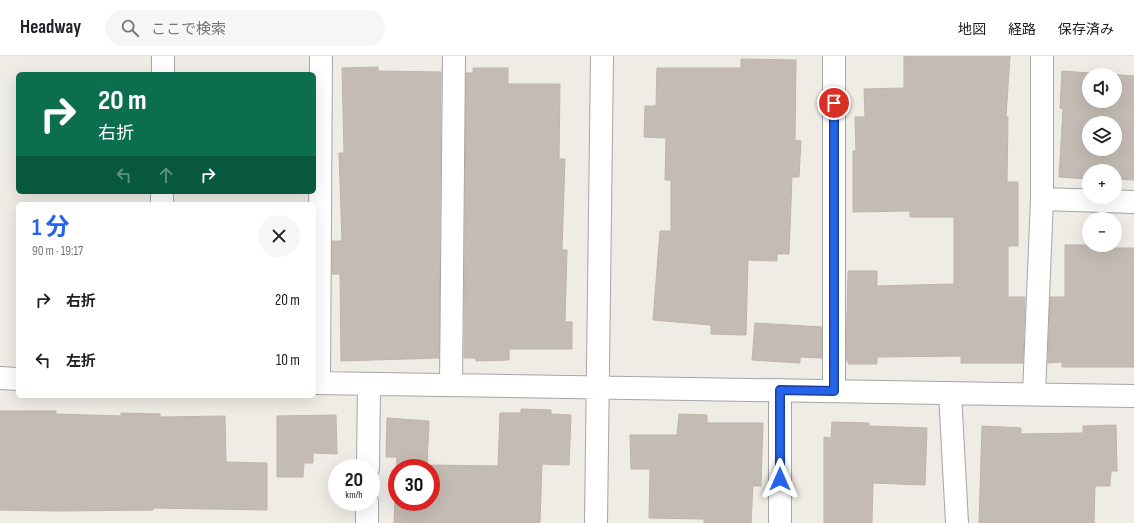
<!DOCTYPE html>
<html lang="ja">
<head>
<meta charset="utf-8">
<style>
	body { margin:0; font-family:"Sofia Sans Condensed","Noto Sans JP",sans-serif; background:#f6f6f6; color:#202124; height:100vh; display:flex; flex-direction:column; font-size:15px; white-space:nowrap }
	* { box-sizing:border-box; margin:0 }
	p { font-size:13px; color:#757577 }
	.icon { flex:none; width:22px; height:22px; fill:none; stroke:currentColor; stroke-width:2; stroke-linecap:round; stroke-linejoin:round }
	.map { position:relative; flex:1; overflow:hidden }
	.details { position:absolute; left:16px; top:146px; width:300px; height:196px; display:flex; flex-direction:column; background:#fff; border-radius:6px; box-shadow:0 4px 16px #0002 }
	.details>* { flex:none }
	.top-card { position:absolute; left:16px; top:16px; width:300px; height:122px; border-radius:6px; box-shadow:0 4px 16px #0002; background:#0b6e4f; color:#fff; overflow:hidden }
	.tools { position:absolute; left:1082px; top:12px; display:grid; gap:8px }
	.tools a { display:grid; place-items:center; width:40px; height:40px; border-radius:50%; background:#fff; box-shadow:0 4px 16px #0002; font-size:20px }
	.speed { position:absolute; left:328px; top:403px; display:flex; gap:8px; font-size:20px; font-weight:700; text-align:center }
	.speed>* { display:grid; place-content:center; width:52px; height:52px; border-radius:50%; background:#fff; box-shadow:0 4px 16px #0002; line-height:1 }
	.speed small { font-size:10px; font-weight:400 }
	.speed .limit { border:6px solid #d22; background:#fff; color:#111 }
	.pin { position:absolute; display:grid; place-items:center; width:34px; height:34px; color:#fff; margin:-17px; border:2px solid #fff; border-radius:50%; box-shadow:0 1px 4px #0007 }
	.me { position:absolute; width:44px; margin:-22px; rotate:0deg; stroke-linejoin:round; filter:drop-shadow(0 0 3px #0008) }
	.turn { display:flex; align-items:center; gap:14px; height:84px; padding:0 16px; font-size:18px }
	.turn .icon { width:52px; height:52px; stroke-width:2.5 }
	.turn b { display:block; font-size:28px; line-height:34px }
	.lanes { display:flex; align-items:center; height:38px; padding:0 16px; background:#0003; justify-content:center; gap:20px; direction:ltr }
	.lanes .off { opacity:.35 }
	.round { display:grid; place-items:center; flex:none; width:42px; height:42px; border-radius:21px; background:#f6f6f6 }
	.overview { display:flex; align-items:center; justify-content:space-between; height:68px; padding:0 16px }
	h1 { font-size:24px; font-weight:700; line-height:30px; color:#2563eb }
	ul { padding:0; list-style:none }
	li { display:flex; align-items:center; gap:12px; height:60px; padding:0 16px }
	li div { flex:1 }
	li b { display:block; font-size:15px }
	li em { font-style:normal }
	header { display:flex; align-items:center; gap:24px; box-sizing:border-box; height:56px; padding:0 20px; background:#fff; border-bottom:1px solid #e0e0e0 }
	header strong { font-size:19px }
	nav { display:flex; gap:22px; margin-inline-start:auto; font-size:14px }
	.search { width:280px; height:36px; background:#f6f6f6; display:flex; align-items:center; gap:10px; box-sizing:border-box; padding:0 14px; border-radius:22px; color:#757577; font-size:15px }
	.map>svg:first-child { display:block }
	.building { fill:#c4bcb4; stroke:#c1b4a7; fill-rule:evenodd }
	.lines { fill:none; stroke-linecap:round; stroke-linejoin:round }
	.street-casing { stroke:#a5a5a5; stroke-width:24 }
	.street { stroke:#fff; stroke-width:22 }
	.route-casing { stroke:#184099; stroke-width:10 }
	.route { stroke:#2563eb; stroke-width:7 }
</style>
</head>
<body>
<header>
<strong>Headway</strong>
<div class="search"><svg class="icon" aria-label="search" viewBox="0 0 24 24"><circle cx="10" cy="10" r="6"/><path d="M15 15l6 6"/></svg>ここで検索</div>
<nav><a>地図</a><a>経路</a><a>保存済み</a></nav>
</header>
<div class="map">
<svg width="1134" height="467" viewBox="0 0 1134 467">
	<rect width="100%" height="100%" fill="#efece5"/>
	<path class="building" d="M904,0h106l-4,61h2l-1,65h11v64h-10v51h17l-2,66h-62v-7l-84,1v7h-29v-3l-2,-1 2,-89h29v15l77,-2v-67h-44v-6l-57,1v-61h3l-1,-34h10l-1,-28 40,-1z
		M741,3l55,1 -1,80 6,1 -2,36h-7l-3,77h-12v7l-29,-1 -2,75 -35,-1v-9l-58,-5 7,-89h11v-51h-6l1,-42 -22,-1 1,-31h11l1,-38h84z
		M378,11v4l63,1 -2,286 -98,3 -1,-87h-8v-33h10l-3,-88h5l-2,-85z
		M473,12h35v16h52l-1,75h6l-3,91h5l-2,72h7v27h-63v11l-33,1v-3h-12l2,-285h7z
		M1062,15l72,5v104l-19,-1v-8h-26v8l-30,-2 4,-68 -3,-1zM1089,19h26v26h-26zM1089,67h26v26h-26z
		M1065,189h49v3h20v119h-72v-5l-14,1 2,-66h15z
		M755,267l67,4v31l-22,-1v6l-48,-3z
		M521,353l30,1v4l20,1 -2,50 -27,-1 -2,59h-146l3,-66h-11l1,-39 42,3 -2,44 71,1 2,-53h21zM397,412h34v34h-34z
		M0,355h56v3l65,2v-3l39,1v3l65,-1 1,46 41,1v47l-114,-2v2l-93,1 -60,-1z
		M679,358l28,1v8h56l-2,63h-8l-2,37h-47v-4l-55,-1 1,-49h-19l-1,-34h47z
		M336,359l1,39 -24,-1v10h-9l-1,14h-26v-61z
		M832,366l37,1v3l58,2 -2,57 -52,-2 -1,40h-48v-86l7,1z
		M1116,369l1,46h-6l-1,15h-15l-1,37h-115l3,-97 39,2v6l62,-1v-7z"/>
	<g class="lines">
		<defs>
			<path id="street" d="M163,18v-18
				M1042,143l92,3
				M162,148v-12
				M0,322l18,1
				M314,327l820,13
				M319,327l2,-327
				M451,329l3,-329
				M834,335v-335
				M950,337l7,130
				M1034,338l8,-195v-143
				M368,412l1,-84
				M367,467v-21
				M596,467l6,-467
				M780,467v-133"/>
		</defs>
		<use href="#street" class="street-casing"/>
		<use href="#street" class="street"/>
	</g>
	<g class="lines">
		<defs>
			<path id="route" d="M780,423v-89l54,1v-288"/>
		</defs>
		<use href="#route" class="route-casing"/>
		<use href="#route" class="route"/>
	</g>
</svg>
<div class="tools">
<a><svg class="icon" aria-label="sound" viewBox="0 0 24 24"><path d="M4 9h4l5-4v14l-5-4H4zM17 9q2 3 0 6"/></svg></a>
<a><svg class="icon" aria-label="layers" viewBox="0 0 24 24"><path d="M12 4l9 5-9 5-9-5zM3 14l9 5 9-5"/></svg></a>
<a>+</a>
<a>−</a>
</div>
<div class="speed"><div>20<small>km/h</small></div><div class="limit">30</div></div>
<div class="pin" style="left:834px;top:47px;background:#d93025"><svg class="icon" aria-label="arrive" viewBox="0 0 24 24"><path d="M6 21V4h12l-3 4 3 4H6"/></svg></div>
<svg class="me" style="left:780px;top:423px" viewBox="-20 -20 40 40"><path d="M0-17L14 15 0 8-14 15z" fill="#2563eb" stroke="#fff" stroke-width="4"/></svg>
<div class="top-card">
<div class="turn"><svg class="icon" aria-label="right" viewBox="0 0 24 24"><path d="M7 20v-9h11M14 6l5 5-5 5"/></svg><div><b>20 m</b>右折</div></div>
<div class="lanes"><svg class="icon off" aria-label="left" viewBox="0 0 24 24"><path d="M17 20v-9H6M10 6l-5 5 5 5"/></svg><svg class="icon off" aria-label="ahead" viewBox="0 0 24 24"><path d="M12 20V5M6 11l6-6 6 6"/></svg><svg class="icon" aria-label="right" viewBox="0 0 24 24"><path d="M7 20v-9h11M14 6l5 5-5 5"/></svg></div>
</div>
<section class="details">
<div class="overview"><div><h1>1 分</h1><p>90 m · 19:17</p></div><a class="round"><svg class="icon" aria-label="close" viewBox="0 0 24 24"><path d="M6 6l12 12M18 6L6 18"/></svg></a></div>
<ul>
<li><svg class="icon" aria-label="right" viewBox="0 0 24 24"><path d="M7 20v-9h11M14 6l5 5-5 5"/></svg><div><b>右折</b></div><em>20 m</em></li>
<li><svg class="icon" aria-label="left" viewBox="0 0 24 24"><path d="M17 20v-9H6M10 6l-5 5 5 5"/></svg><div><b>左折</b></div><em>10 m</em></li>
</ul>
</section>
</div>
</body>
</html>
